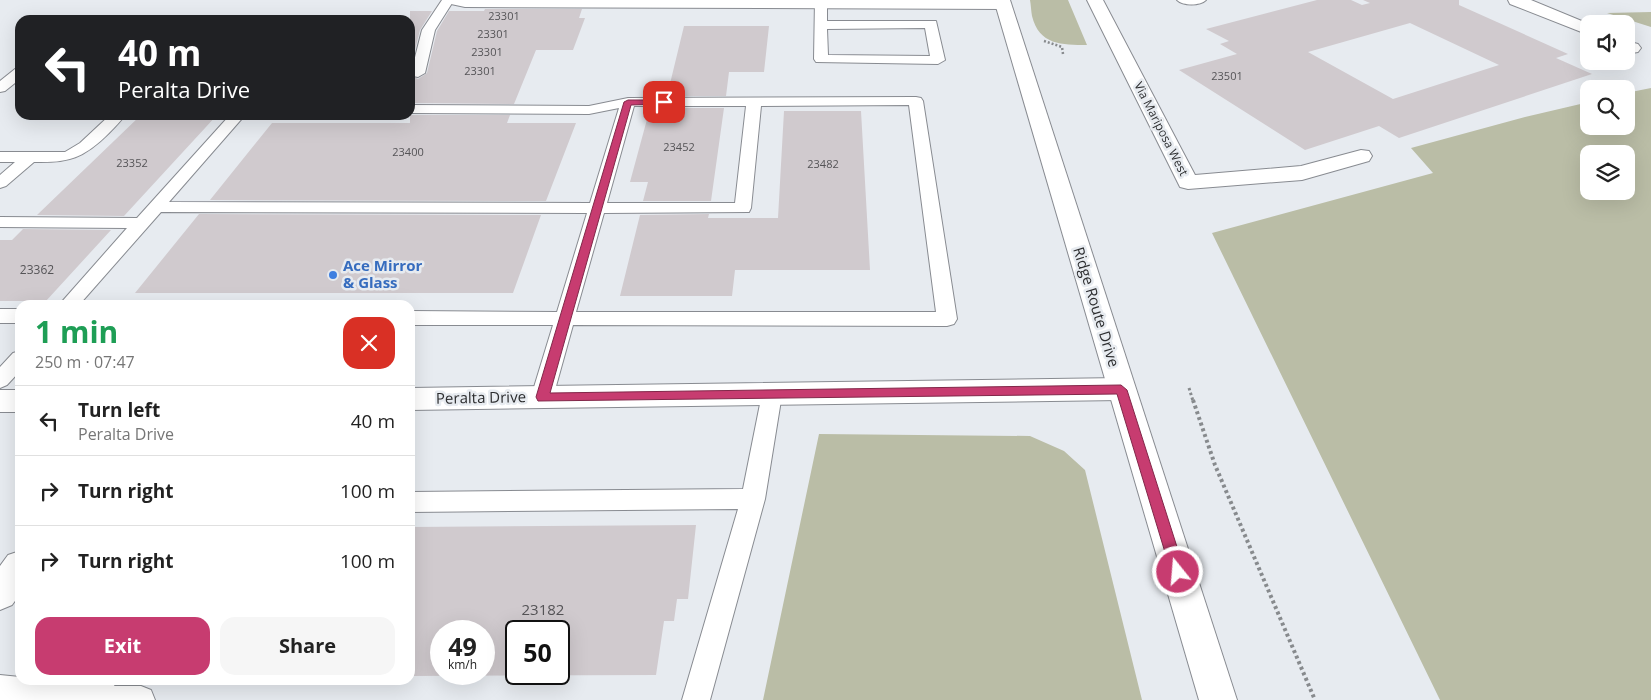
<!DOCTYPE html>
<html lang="en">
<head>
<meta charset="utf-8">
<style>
	body { margin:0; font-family:"Open Sans",sans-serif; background:#f6f6f6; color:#222; height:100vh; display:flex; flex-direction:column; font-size:19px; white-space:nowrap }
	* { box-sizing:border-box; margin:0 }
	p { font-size:16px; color:#767676 }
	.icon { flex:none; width:28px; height:28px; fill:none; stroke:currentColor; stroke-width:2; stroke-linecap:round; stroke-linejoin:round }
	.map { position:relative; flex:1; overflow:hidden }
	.sheet { position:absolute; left:15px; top:300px; width:400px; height:385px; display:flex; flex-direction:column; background:#fff; border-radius:15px; box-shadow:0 5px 20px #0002 }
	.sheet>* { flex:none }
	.guide { position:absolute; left:15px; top:15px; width:400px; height:105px; border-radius:15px; box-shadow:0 5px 20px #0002; background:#202124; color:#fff; overflow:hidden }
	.buttons { position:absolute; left:1580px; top:15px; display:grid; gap:10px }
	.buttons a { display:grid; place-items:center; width:55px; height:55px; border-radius:10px; background:#fff; box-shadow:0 5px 20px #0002; font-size:25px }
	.speed { position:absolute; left:430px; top:620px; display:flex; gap:10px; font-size:25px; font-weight:700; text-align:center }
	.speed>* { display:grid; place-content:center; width:65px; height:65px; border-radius:50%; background:#fff; box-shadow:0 5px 20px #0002; line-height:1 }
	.speed small { font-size:12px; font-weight:400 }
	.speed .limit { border:2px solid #111; border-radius:8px; background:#fff; color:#111 }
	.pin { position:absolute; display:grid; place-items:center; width:42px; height:42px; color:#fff; margin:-21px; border-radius:10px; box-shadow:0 2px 8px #0006 }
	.me { position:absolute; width:55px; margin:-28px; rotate:343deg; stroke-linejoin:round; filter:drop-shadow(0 0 4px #0008) }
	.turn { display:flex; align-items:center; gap:18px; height:105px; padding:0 20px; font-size:22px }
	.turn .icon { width:65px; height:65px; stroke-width:2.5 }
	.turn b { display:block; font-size:35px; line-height:42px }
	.round { display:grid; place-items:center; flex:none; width:52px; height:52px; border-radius:15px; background:#f6f6f6 }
	.head { display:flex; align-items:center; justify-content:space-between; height:85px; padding:0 20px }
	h1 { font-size:30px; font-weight:700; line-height:38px; color:#1e9e55 }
	.action { display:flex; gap:10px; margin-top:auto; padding:10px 20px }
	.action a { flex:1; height:58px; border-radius:15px; background:#c73c70; color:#fff; font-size:20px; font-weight:700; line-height:58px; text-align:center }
	.action a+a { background:#f6f6f6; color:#222 }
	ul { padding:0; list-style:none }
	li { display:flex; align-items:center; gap:15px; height:70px; padding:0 20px; border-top:1px solid #e0e0e0 }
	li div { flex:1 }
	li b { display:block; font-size:19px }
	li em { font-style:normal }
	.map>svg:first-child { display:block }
	.green { fill:#babda6; fill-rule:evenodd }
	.building { fill:#d0cace; fill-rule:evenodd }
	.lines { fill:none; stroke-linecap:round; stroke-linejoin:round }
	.service-casing { stroke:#888b91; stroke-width:2 }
	.minor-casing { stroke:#888b91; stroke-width:2 }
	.secondary-casing { stroke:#888b91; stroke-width:2 }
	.path-far2 { stroke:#878a8d; stroke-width:2.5; stroke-dasharray:2 2; stroke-linecap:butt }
	.path-far1 { stroke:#878a8d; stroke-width:3; stroke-dasharray:2.5 2.5; stroke-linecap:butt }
	.path { stroke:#878a8d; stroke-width:4; stroke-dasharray:3 3; stroke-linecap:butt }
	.service { fill:#fff; fill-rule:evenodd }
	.minor { fill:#fff; fill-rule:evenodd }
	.secondary { fill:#fff; fill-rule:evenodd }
	.route { fill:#c73c70; stroke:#812749 }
	.shop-dot { fill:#3f7fe0; stroke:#e7ebf0; stroke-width:2 }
	.labels { text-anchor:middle; stroke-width:5; stroke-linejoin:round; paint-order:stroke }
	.far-number-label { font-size:11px; fill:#555457 }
	.far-street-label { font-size:12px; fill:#2c2d2f; stroke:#e7ebf0 }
	.number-label { font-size:12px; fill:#555457 }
	.shop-label { font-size:15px; font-weight:bold; fill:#366cbe; stroke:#e7ebf0; text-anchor:start }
	.street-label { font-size:15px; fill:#2c2d2f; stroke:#e7ebf0 }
	.near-number-label { font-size:15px; fill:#555457 }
</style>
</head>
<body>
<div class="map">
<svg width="1651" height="700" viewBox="0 0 1651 700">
	<rect width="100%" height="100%" fill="#e7ebf0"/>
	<path class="green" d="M1030,0h38l19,45c-25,0 -48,0 -55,-29 -1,-5 -1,-11 -2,-16z
		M1651,12v15l-44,-14z
		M1651,88v612h-211l-228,-467 221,-60 -22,-25 114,-31 64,-15v24h37v-33zM1589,154h37v37h-37z
		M819,434l211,2 34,15 21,19 57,230h-379z"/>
	<path class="building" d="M1317,0h34l11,5 8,-2 -7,-3h96v5l109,49 -12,4 36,16 -193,64 -20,-12 -74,24 -126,-80 58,-16 -17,-10 9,-3 -23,-12zM1410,23l89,42 -106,34 -85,-47z
		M485,9h97l-3,9h6l-12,32h-37l-22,54 -104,-1v-28l8,4 9,-6 10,-42 12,-20h35z
		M410,11h22l-12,19 -10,39z
		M684,26h85l-5,46h-35l-3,24h-59z
		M664,108h60l-13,93h-68l5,-19h-18l19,-70h14z
		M784,111h77l9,159h-135l-3,26h-112l20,-81 69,-1 -1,4h70z
		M141,115h76l-93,101 -87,-1z
		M410,115h100l-3,8h69l-30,78 -336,-1 62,-77h138z
		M199,214l342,1 -28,78h-378z
		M23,229l88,1 -65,71h-46v-61h12z
		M696,525l-8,74h-11l-3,22h-10l-8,54 -246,1v-149zM441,631h43v43h-43zM516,631h43v43h-43z"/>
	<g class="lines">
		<defs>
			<path id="service" d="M442,0h12l-19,30 -10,43 -7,4 -5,-1 -2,-3 11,-43z
				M815,0h12v21h109l9,39 -7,4 -122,-2 -2,-3zM925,28l5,28 -102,-1 -1,-26z
				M1177,0h29c-6,6 -23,6 -29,0z
				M20,68v11l-15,12 -5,1v-11l15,-12z
				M916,97l5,1 2,3 34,218 -3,5 -7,2 -374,-1 -20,72 -4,6 -7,2 -7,-2 -4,-6 22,-72h-143v-14l147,1 30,-99 -426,-1 -82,93h-20l68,-77 -127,-1v-10l137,1 93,-103h15l-76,87 421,1 29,-95 -30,6 -179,-1v-8l179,1 39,-8zM909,105l27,207h-360l28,-99 145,-1 2,-4 10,-102zM634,106h112l-11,97h-128z
				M110,115h15c-4,6 -10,12 -16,18 -25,25 -40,30 -75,29l-28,24 -6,2v-13l15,-13h-15v-10h65l15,-9z
				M0,309h20v14h-20z
				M20,351v20l-13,14 -7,3v-21l13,-14z
				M772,386l7,2 3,6 -17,105 -55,201h-28l56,-191 -328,3v-20l333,-3 19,-95 3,-6z
				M0,675l20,2v3h26l39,5 3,-5h29l-3,6h27l10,4 4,10h-155z"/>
			<path id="minor" d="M449,0h558l4,4 -2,4 -6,1 -538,-2 -14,-3z
				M1087,0h16l92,175 106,-9 60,-16 8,1 3,5 -3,5 -67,19 -114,9 -8,-2z
				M1508,0h23l58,24v11l-79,-31z
				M1626,41l12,3 3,4 -3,4 -6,1 -6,-1z
				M1121,378l10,4 4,7 -4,7 -10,4 -711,10v-22z
				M0,390h20v22h-20z
				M20,551v43l-8,11 -12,5v-44l8,-11z"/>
			<path id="secondary" d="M994,0h16l227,700h-38z"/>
		</defs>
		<use href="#service" class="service-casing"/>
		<use href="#minor" class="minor-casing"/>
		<use href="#secondary" class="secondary-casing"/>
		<path class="path-far2" d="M1044,41l18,6 1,7"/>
		<path class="path-far1" d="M1189,388l4,13"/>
		<path class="path" d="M1193,400l22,65 100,235"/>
		<use href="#service" class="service"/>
		<use href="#minor" class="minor"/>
		<use href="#secondary" class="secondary"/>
	</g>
	<path class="route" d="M664,100h3v4l-36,1 -81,288 571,-8 6,5 58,182 -2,5 -5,1 -5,-1 -2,-5 -54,-178 -579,7 -2,-4 88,-295 4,-2z"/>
	<circle class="shop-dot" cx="333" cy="275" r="5"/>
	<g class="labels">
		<g class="far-number-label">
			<text x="504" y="20">23301</text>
			<text x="493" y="38">23301</text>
			<text x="487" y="56">23301</text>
			<text x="480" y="75">23301</text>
			<text x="1227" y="80">23501</text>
			<text x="679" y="151">23452</text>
			<text x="408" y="156">23400</text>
			<text x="132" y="167">23352</text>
			<text x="823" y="168">23482</text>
		</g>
		<g class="far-street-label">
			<text transform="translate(1161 129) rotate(63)" y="4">Via Mariposa West</text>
		</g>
		<g class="number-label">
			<text x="37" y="274">23362</text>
		</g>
		<g class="shop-label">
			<text x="343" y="271">Ace Mirror<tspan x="343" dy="17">&amp; Glass</tspan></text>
		</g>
		<g class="street-label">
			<text transform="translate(1096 307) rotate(73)" y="5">Ridge Route Drive</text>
			<text transform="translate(481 398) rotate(-1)" y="5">Peralta Drive</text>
		</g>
		<g class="near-number-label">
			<text x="543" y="615">23182</text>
		</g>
	</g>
</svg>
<div class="buttons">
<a><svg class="icon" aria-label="sound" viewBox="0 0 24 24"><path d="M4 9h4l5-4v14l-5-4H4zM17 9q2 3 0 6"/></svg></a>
<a><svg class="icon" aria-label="search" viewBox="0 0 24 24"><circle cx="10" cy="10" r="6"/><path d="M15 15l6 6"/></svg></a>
<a><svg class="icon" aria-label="layers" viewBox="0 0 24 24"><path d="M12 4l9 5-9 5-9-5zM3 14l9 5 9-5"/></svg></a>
</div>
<div class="speed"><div>49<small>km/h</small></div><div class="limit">50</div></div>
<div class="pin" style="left:664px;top:102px;background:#d93025"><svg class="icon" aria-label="arrive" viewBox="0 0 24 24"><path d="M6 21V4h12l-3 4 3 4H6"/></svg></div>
<svg class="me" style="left:1178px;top:572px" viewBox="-20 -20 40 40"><circle r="17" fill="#c73c70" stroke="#fff" stroke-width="3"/><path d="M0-11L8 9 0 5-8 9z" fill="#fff"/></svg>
<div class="guide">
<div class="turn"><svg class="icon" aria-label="left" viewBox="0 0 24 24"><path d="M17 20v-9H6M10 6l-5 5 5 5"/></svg><div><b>40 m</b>Peralta Drive</div></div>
</div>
<section class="sheet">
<div class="head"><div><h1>1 min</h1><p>250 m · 07:47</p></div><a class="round" style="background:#d93025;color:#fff"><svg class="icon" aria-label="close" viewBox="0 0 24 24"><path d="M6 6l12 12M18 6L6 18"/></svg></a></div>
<ul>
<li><svg class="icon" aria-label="left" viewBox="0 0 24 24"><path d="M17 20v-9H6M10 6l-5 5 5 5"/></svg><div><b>Turn left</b><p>Peralta Drive</p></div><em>40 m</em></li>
<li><svg class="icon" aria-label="right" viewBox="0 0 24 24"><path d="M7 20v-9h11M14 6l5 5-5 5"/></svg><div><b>Turn right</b></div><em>100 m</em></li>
<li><svg class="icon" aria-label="right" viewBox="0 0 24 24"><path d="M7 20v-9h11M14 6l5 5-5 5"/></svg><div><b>Turn right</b></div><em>100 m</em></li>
</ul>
<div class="action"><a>Exit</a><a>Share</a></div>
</section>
</div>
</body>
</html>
